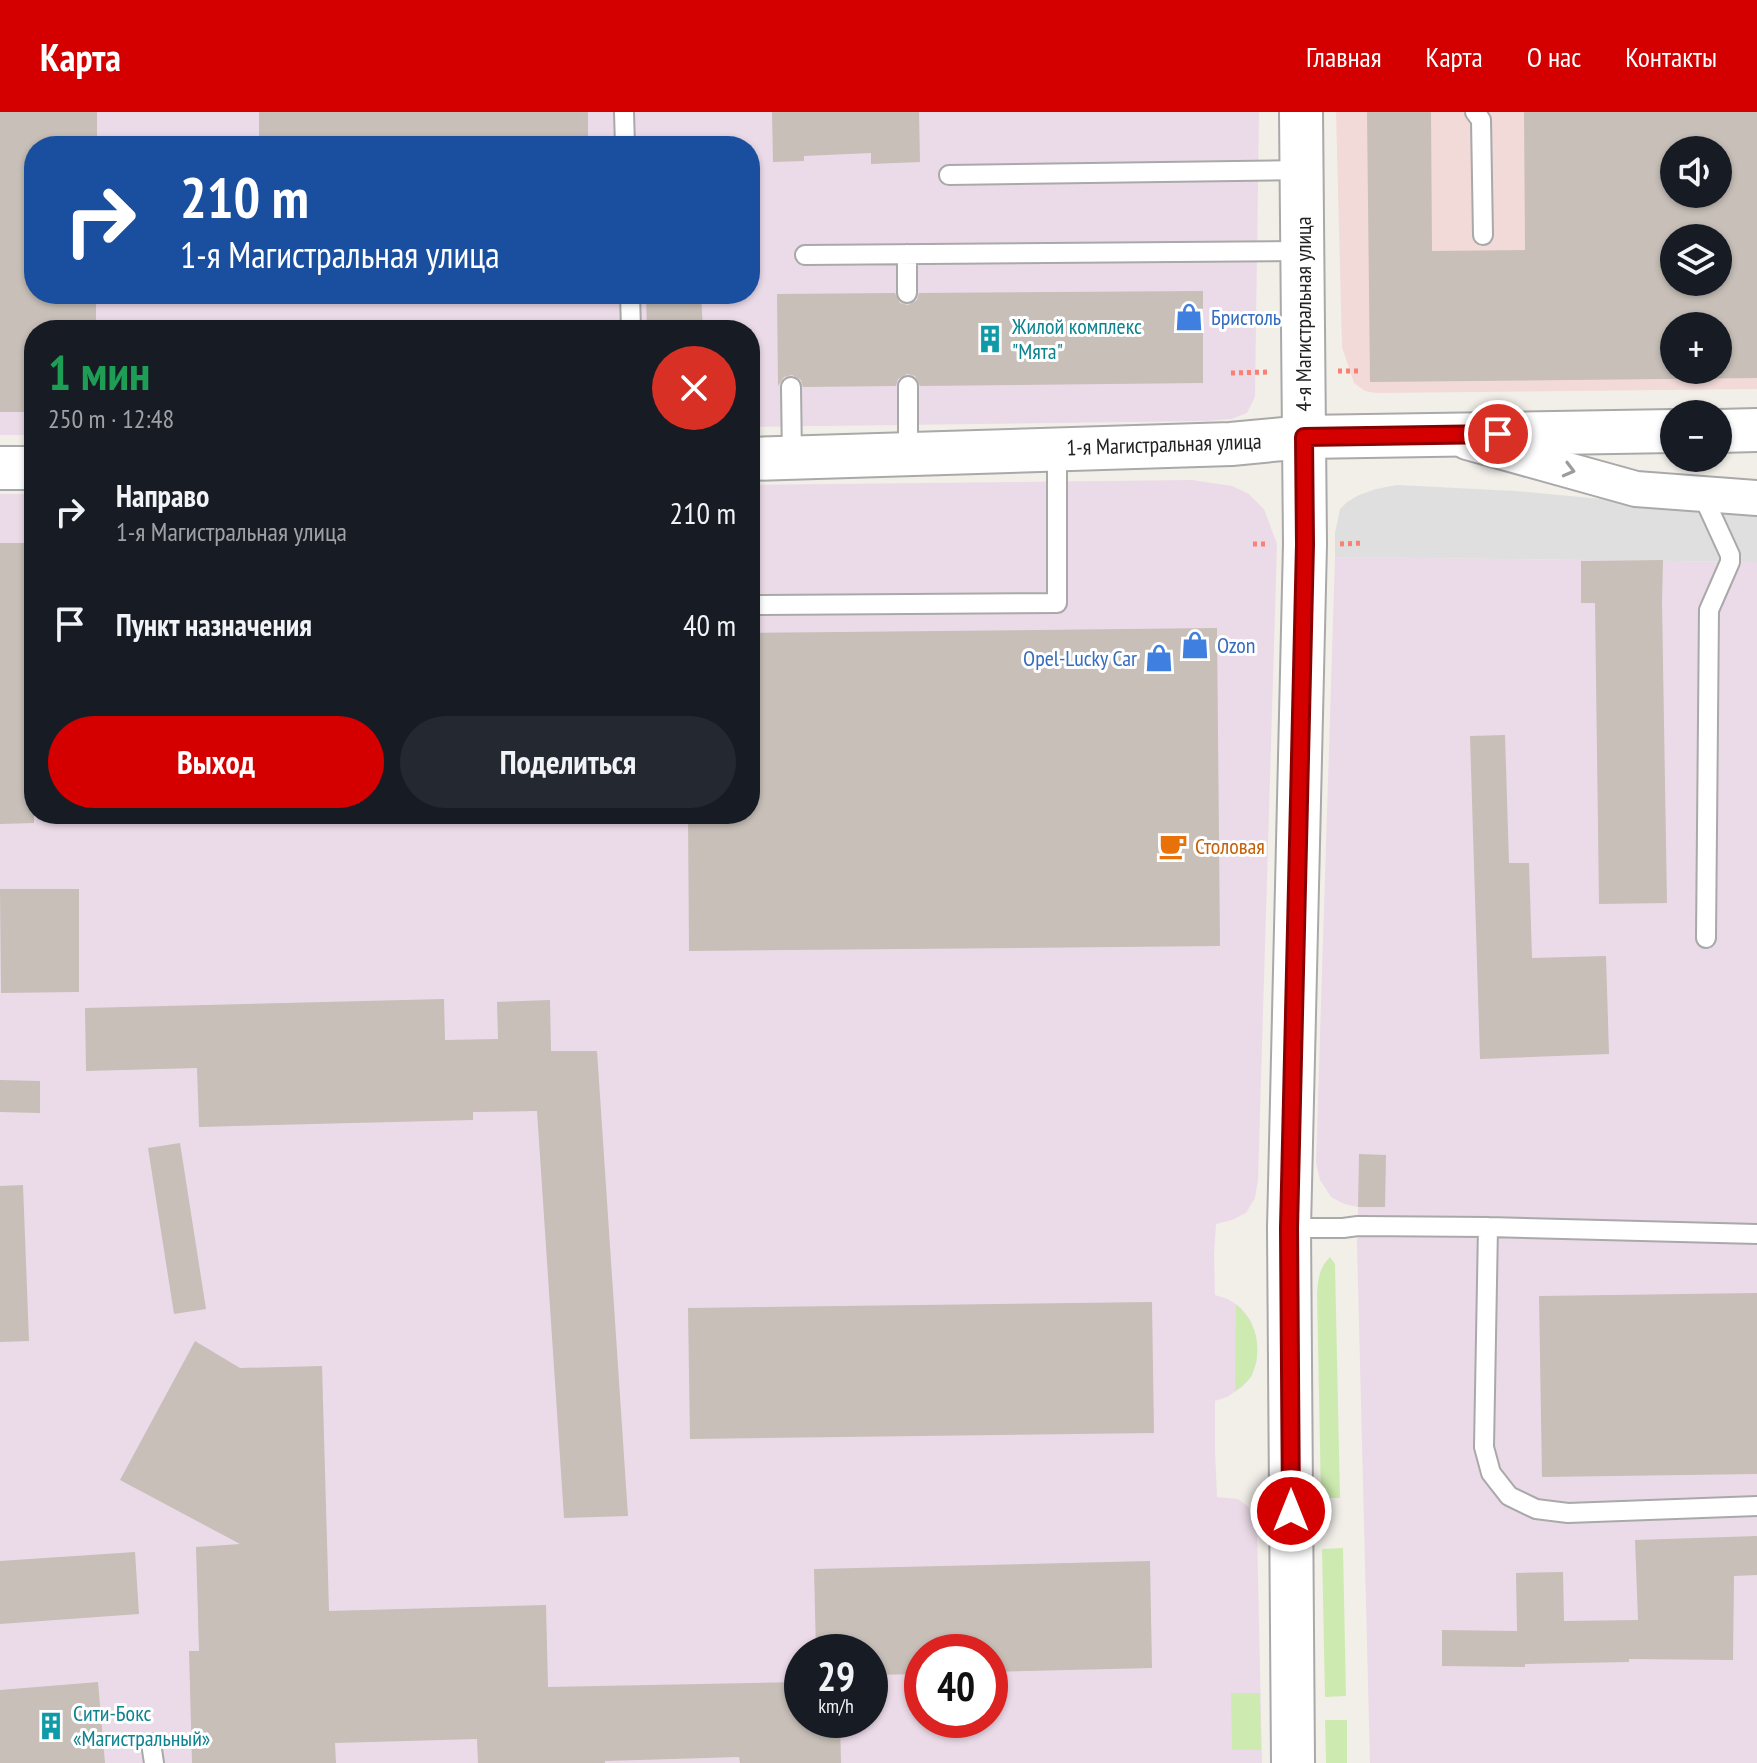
<!DOCTYPE html>
<html lang="ru">
<head>
<meta charset="utf-8">
<style>
	body { margin:0; font-family:"PT Sans Narrow",sans-serif; background:#242831; color:#f1f3f6; height:100vh; display:flex; flex-direction:column; font-size:30px; white-space:nowrap }
	* { box-sizing:border-box; margin:0 }
	p { font-size:26px; color:#9ea1a6 }
	.icon { flex:none; width:44px; height:44px; fill:none; stroke:currentColor; stroke-width:2; stroke-linecap:round; stroke-linejoin:round }
	.map { position:relative; flex:1; overflow:hidden }
	.panel { position:absolute; left:24px; top:208px; width:736px; height:504px; display:flex; flex-direction:column; background:#171b24; border-radius:32px; box-shadow:0 2px 6px #0004 }
	.panel>* { flex:none }
	.guide { position:absolute; left:24px; top:24px; width:736px; height:168px; border-radius:32px; box-shadow:0 2px 6px #0004; background:#1a4fa0; color:#fff; overflow:hidden }
	.tools { position:absolute; left:1660px; top:24px; display:grid; gap:16px }
	.tools a { display:grid; place-items:center; width:72px; height:72px; border-radius:50%; background:#171b24; box-shadow:0 2px 6px #0004; font-size:40px }
	.speed { position:absolute; left:784px; top:1522px; display:flex; gap:16px; font-size:40px; font-weight:700; text-align:center }
	.speed>* { display:grid; place-content:center; width:104px; height:104px; border-radius:50%; background:#171b24; box-shadow:0 2px 6px #0004; line-height:1 }
	.speed small { font-size:20px; font-weight:400 }
	.speed .limit { border:12px solid #d22; background:#fff; color:#111 }
	.pin { position:absolute; display:grid; place-items:center; width:68px; height:68px; color:#fff; margin:-34px; border:4px solid #fff; border-radius:50%; box-shadow:0 2px 8px #0007 }
	.me { position:absolute; width:88px; margin:-44px; rotate:0deg; stroke-linejoin:round; filter:drop-shadow(0 0 6px #0008) }
	.turn { display:flex; align-items:center; gap:28px; height:168px; padding:0 24px; font-size:36px }
	.turn .icon { width:104px; height:104px; stroke-width:2.5 }
	.turn b { display:block; font-size:56px; line-height:68px }
	.round { display:grid; place-items:center; flex:none; width:84px; height:84px; border-radius:42px; background:#242831 }
	.headline { display:flex; align-items:center; justify-content:space-between; height:136px; padding:0 24px }
	h1 { font-size:48px; font-weight:600; line-height:60px; color:#1e9e55 }
	.action { display:flex; gap:16px; margin-top:auto; padding:16px 24px }
	.action a { flex:1; height:92px; border-radius:48px; background:#d40000; color:#fff; font-size:32px; font-weight:600; line-height:92px; text-align:center }
	.action a+a { background:#242831; color:#f1f3f6 }
	ul { padding:0; list-style:none }
	li { display:flex; align-items:center; gap:24px; height:112px; padding:0 24px }
	li div { flex:1 }
	li b { display:block; font-size:30px }
	li em { font-style:normal }
	header { display:flex; align-items:center; gap:48px; box-sizing:border-box; height:112px; padding:0 40px; background:#d40000; color:#fff }
	header strong { font-size:38px }
	nav { display:flex; gap:44px; margin-inline-start:auto; font-size:28px }
	.map>svg:first-child { display:block }
	.residential { fill:#e0dfdf }
	.commercial { fill:#f2dad9; fill-rule:evenodd }
	.industrial { fill:#ebdbe8; fill-rule:evenodd }
	.grass { fill:#cdebb0 }
	.building { fill:#c7bfb8; fill-rule:evenodd }
	.lines { fill:none; stroke-linecap:round; stroke-linejoin:round }
	.service-casing { stroke:#a9a9a9; stroke-width:22 }
	.minor-casing { stroke:#a9a9a9; stroke-width:38 }
	.tertiary-casing { stroke:#a9a9a9; stroke-width:46 }
	.path { stroke:#fa8072; stroke-width:5; stroke-dasharray:4 4; stroke-linecap:butt }
	.service { stroke:#fff; stroke-width:18 }
	.minor { stroke:#fff; stroke-width:34 }
	.tertiary { stroke:#fff; stroke-width:42 }
	.oneway { stroke:#9c9c9c }
	.route-casing { stroke:#8a0000; stroke-width:20 }
	.route { stroke:#d40000; stroke-width:14 }
	.labels { text-anchor:middle; stroke-width:6; stroke-linejoin:round; paint-order:stroke }
	.street-label { font-size:22px; fill:#222; stroke:#fff }
	.shop-label { font-size:22px; fill:#366cbe; stroke:#fff; text-anchor:start }
	.culture-label { font-size:22px; fill:#0d838f; stroke:#fff; text-anchor:start }
	.food-label { font-size:22px; fill:#c56008; stroke:#fff; text-anchor:start }
</style>
</head>
<body>
<header>
<strong>Карта</strong>
<nav><a>Главная</a><a>Карта</a><a>О нас</a><a>Контакты</a></nav>
</header>
<div class="map">
<svg width="1757" height="1651" viewBox="0 0 1757 1651">
	<rect width="100%" height="100%" fill="#f2efe9"/>
	<path class="residential" d="M1397,373l118,6 152,14 90,5v52l-422,-5v-24l5,-24 7,-7 12,-7 17,-6z"/>
	<path class="commercial" d="M1336,0h421v277l-381,4 -11,-2 -11,-8 -12,-36zM1674,38h44v44h-44zM1674,126h44v44h-44zM1674,214h44v44h-44z"/>
	<path class="industrial" d="M0,0h1259l-4,285 -8,16 -16,6 -24,2 -457,6v-97h-716v105h-34zM34,34h716v148h-716z
		M1192,368l40,6 17,8 15,15 13,35 -19,636 -3,18 -9,15 -14,7 -16,4 -2,30 1,41 13,4 12,8 11,14 5,15 1,24 -5,16 -10,11 -15,10 -12,4v49l2,47 21,2 10,7 7,12 2,13 5,232h-1262v-1269h34v320h716v-329zM802,1540h68v68h-68zM922,1540h68v68h-68z
		M1335,445l422,5v1201h-387l-13,-518 1,-38 -14,-3 -13,-7 -11,-17 -4,-17z"/>
	<path class="grass" d="M1330,1145l5,7 5,234h-19l-4,-204c1,-15 2,-26 13,-37z
		M1236,1193c21,15 27,46 16,69 -3,7 -11,13 -17,17z
		M1343,1436l3,148 -21,1 -3,-148z
		M1231,1581h29l1,57h-29z
		M1325,1608h22v43h-21z"/>
	<path class="building" d="M0,0h97v34h-63v148h62v36h-62v82h-34z
		M259,0h329v34h-329z
		M772,0h147l1,50 -49,2v-11l-67,3v5l-31,1z
		M1367,0h64l1,139 93,-1 -1,-138h233v266l-387,4zM1674,38h44v44h-44zM1674,126h44v44h-44zM1674,214h44v44h-44z
		M1203,179v92l-283,3 -5,-10 -8,-2 -9,5 -2,7 -93,1 -2,-7 -9,-5 -8,2 -6,9 -1,-92 118,-1 5,10 8,2 9,-5 2,-7z
		M646,182h55l2,36h-56z
		M0,431h34v280l-34,1z
		M1663,448l-1,42 5,301 -68,1 -4,-301h-14v-42z
		M1217,516l3,318 -531,5 -1,-137h62v-181z
		M1505,623l4,128h20l3,95 74,-2 3,98 -129,5 -10,-323z
		M0,777h79v103l-78,1z
		M444,887l1,41 53,-1 -1,-37 53,-2 1,51h46l31,465 -64,2 -27,-407 -64,1v8l-274,7 -2,-59 -111,3 -1,-63z
		M0,968l40,1v32l-40,-1z
		M180,1031l26,166 -32,5 -26,-166z
		M1359,1042l27,1 -1,52h-27z
		M23,1073l6,156 -29,1v-156z
		M1757,1181v181l-215,3 -3,-181z
		M1152,1190l2,131 -464,6 -2,-131z
		M195,1229l45,27 82,-2 7,245 217,-6 2,82 254,-5v38h38l1,43h-101l-1,-6 -134,4v2h-127l-1,-24 -142,4 1,20h-144l-3,-112h10l-3,-104 44,-3 -120,-64z
		M1757,1424v39l-23,1 -1,84 -104,-1v3l-104,2v3l-83,-1v-36l75,1 -1,-58 47,-1 1,49 74,-1 -3,-80z
		M135,1440l4,62 -139,10v-63z
		M1150,1449l2,107 -162,4v-20h-68v22l-52,1v-23h-54l-2,-83z
		M98,1570l7,81h-105v-73z"/>
	<g class="lines">
		<defs>
			<path id="service" d="M624,0l1,34
				M1475,0l6,8 2,115
				M949,63l353,-5
				M907,142v39
				M805,143l498,-4
				M630,182l1,36
				M908,274v68
				M791,275l1,71
				M1702,382l28,61v7l-21,48 -3,328
				M750,493l307,-2v-155
				M1488,1115l-4,220 7,26 18,23 27,13 32,4 189,-7
				M1289,1116h54l15,-2 130,1 269,7
				M151,1631l3,20"/>
			<path id="minor" d="M1467,330l169,47 121,9"/>
			<path id="tertiary" d="M1718,319l39,-1
				M750,347l481,-15 73,-7 370,-6
				M0,356h34
				M1293,1651l-4,-535 16,-684 -4,-432"/>
		</defs>
		<use href="#service" class="service-casing"/>
		<use href="#minor" class="minor-casing"/>
		<use href="#tertiary" class="tertiary-casing"/>
		<path class="path" d="M1338,259h23
			M1231,261l37,-1
			M1253,432h15
			M1340,432l23,-1"/>
		<use href="#service" class="service"/>
		<use href="#minor" class="minor"/>
		<use href="#tertiary" class="tertiary"/>
	</g>
	<defs><path id="oneway-chevron" d="M-2-3.5L2.5 0L-2 3.5" fill="none" stroke-width="1.6" stroke-linecap="round" stroke-linejoin="round" transform="scale(2)"/></defs>
	<use class="oneway" href="#oneway-chevron" transform="translate(1569 358) rotate(15)"/>
	<g class="lines">
		<defs>
			<path id="route" d="M1291,1399l-2,-283 16,-684 -1,-107 194,-3"/>
		</defs>
		<use href="#route" class="route-casing"/>
		<use href="#route" class="route"/>
	</g>
	<defs>
		<symbol id="shop-bare" viewBox="-9 -9 18 18"><path d="M-5-2.5h2.3a2.7 3.5 0 0 1 5.4 0H5L5.5 6h-11ZM-1.5-2.5h3a1.5 2.3 0 0 0-3 0Z" fill="#3f7fe0" stroke="#fff" stroke-width="2.5" paint-order="stroke"/></symbol>
		<symbol id="building-bare" viewBox="-9 -9 18 18"><path d="M-4-6H4V6H1V3H-1V6H-4ZM-2.5-4.3h1.7v1.8h-1.7ZM.8-4.3h1.7v1.8H.8ZM-2.5-1h1.7V.8h-1.7ZM.8-1h1.7V.8H.8Z" fill="#0f9aa8" stroke="#fff" stroke-width="2.5" paint-order="stroke"/></symbol>
		<symbol id="cafe-bare" viewBox="-9 -9 18 18"><path d="M-5.5-4.5H6V0H3Q3 3.5 0 3.5H-2.5Q-5.5 3.5-5.5 0ZM3-3.2v2h1.7v-2ZM-6 4.5H4V6H-6Z" fill="#e8710a" stroke="#fff" stroke-width="2.5" paint-order="stroke"/></symbol>
	</defs>
	<g fill-rule="evenodd">
		<use href="#shop-bare" x="1169" y="185" width="40" height="40"/>
		<use href="#building-bare" x="970" y="207" width="40" height="40"/>
		<use href="#shop-bare" x="1175" y="513" width="40" height="40"/>
		<use href="#shop-bare" x="1139" y="526" width="40" height="40"/>
		<use href="#cafe-bare" x="1153" y="714" width="40" height="40"/>
		<use href="#building-bare" x="31" y="1594" width="40" height="40"/>
	</g>
	<g class="labels">
		<g class="street-label">
			<text transform="translate(1303 202) rotate(-90)" y="8">4-я Магистральная улица</text>
			<text transform="translate(1164 332) rotate(-2)" y="8">1-я Магистральная улица</text>
		</g>
		<g class="shop-label">
			<text x="1211" y="213">Бристоль</text>
			<text x="1217" y="541">Ozon</text>
			<text x="1137" y="554" text-anchor="end">Opel-Lucky Car</text>
		</g>
		<g class="culture-label">
			<text x="1012" y="222">Жилой комплекс<tspan x="1012" dy="25">"Мята"</tspan></text>
			<text x="73" y="1609">Сити-Бокс<tspan x="73" dy="25">«Магистральный»</tspan></text>
		</g>
		<g class="food-label">
			<text x="1195" y="742">Столовая</text>
		</g>
	</g>
</svg>
<div class="tools">
<a><svg class="icon" aria-label="sound" viewBox="0 0 24 24"><path d="M4 9h4l5-4v14l-5-4H4zM17 9q2 3 0 6"/></svg></a>
<a><svg class="icon" aria-label="layers" viewBox="0 0 24 24"><path d="M12 4l9 5-9 5-9-5zM3 14l9 5 9-5"/></svg></a>
<a>+</a>
<a>−</a>
</div>
<div class="speed"><div>29<small>km/h</small></div><div class="limit">40</div></div>
<div class="pin" style="left:1498px;top:322px;background:#d93025"><svg class="icon" aria-label="arrive" viewBox="0 0 24 24"><path d="M6 21V4h12l-3 4 3 4H6"/></svg></div>
<svg class="me" style="left:1291px;top:1399px" viewBox="-20 -20 40 40"><circle r="17" fill="#d40000" stroke="#fff" stroke-width="3"/><path d="M0-11L8 9 0 5-8 9z" fill="#fff"/></svg>
<div class="guide">
<div class="turn"><svg class="icon" aria-label="right" viewBox="0 0 24 24"><path d="M7 20v-9h11M14 6l5 5-5 5"/></svg><div><b>210 m</b>1-я Магистральная улица</div></div>
</div>
<section class="panel">
<div class="headline"><div><h1>1 мин</h1><p>250 m · 12:48</p></div><a class="round" style="background:#d93025;color:#fff"><svg class="icon" aria-label="close" viewBox="0 0 24 24"><path d="M6 6l12 12M18 6L6 18"/></svg></a></div>
<ul>
<li><svg class="icon" aria-label="right" viewBox="0 0 24 24"><path d="M7 20v-9h11M14 6l5 5-5 5"/></svg><div><b>Направо</b><p>1-я Магистральная улица</p></div><em>210 m</em></li>
<li><svg class="icon" aria-label="arrive" viewBox="0 0 24 24"><path d="M6 21V4h12l-3 4 3 4H6"/></svg><div><b>Пункт назначения</b></div><em>40 m</em></li>
</ul>
<div class="action"><a>Выход</a><a>Поделиться</a></div>
</section>
</div>
</body>
</html>
